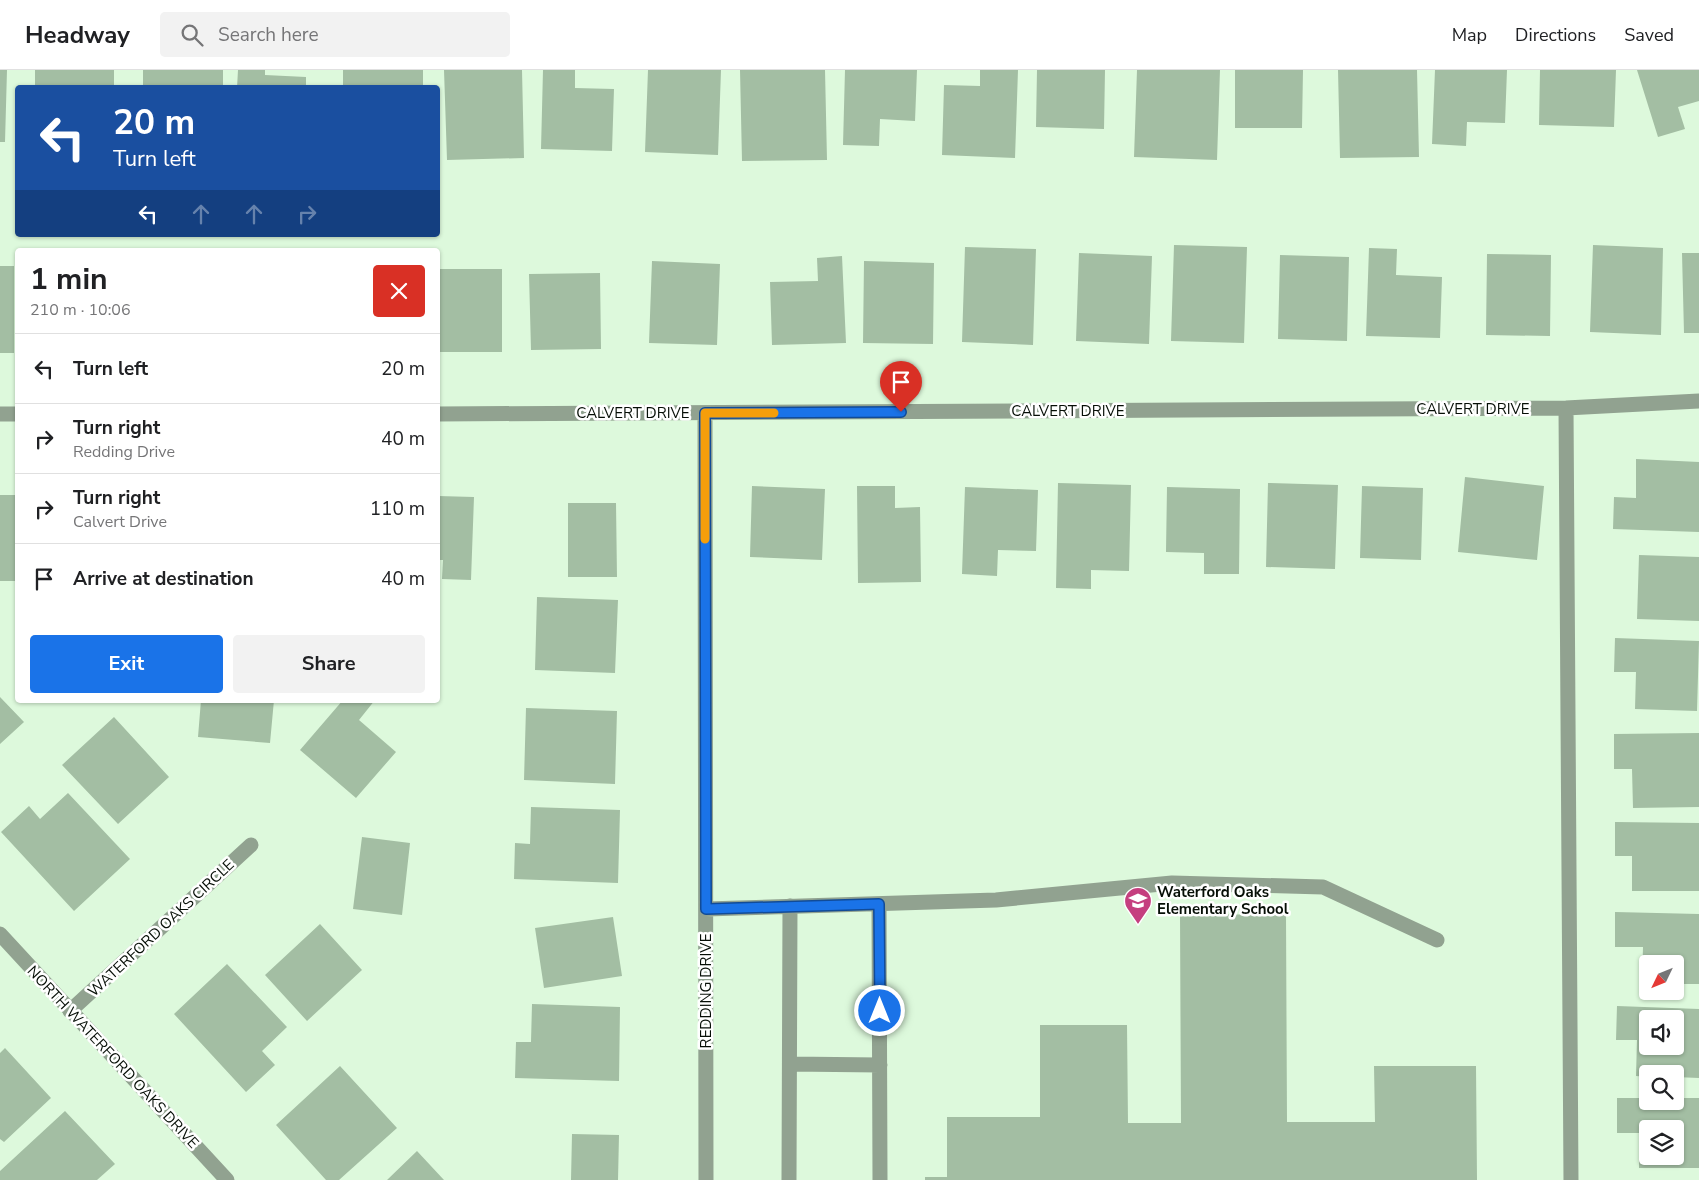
<!DOCTYPE html>
<html lang="en">
<head>
<meta charset="utf-8">
<style>
	body { margin:0; font-family:"Nunito Sans",sans-serif; background:#f2f2f2; color:#202124; height:100vh; display:flex; flex-direction:column; font-size:19px; white-space:nowrap }
	* { box-sizing:border-box; margin:0 }
	p { font-size:16px; color:#757577 }
	.icon { flex:none; width:28px; height:28px; fill:none; stroke:currentColor; stroke-width:2; stroke-linecap:round; stroke-linejoin:round }
	.map { position:relative; flex:1; overflow:hidden }
	.sheet { position:absolute; left:15px; top:178px; width:425px; height:455px; display:flex; flex-direction:column; background:#fff; border-radius:5px; box-shadow:0 1px 4px #0004 }
	.sheet>* { flex:none }
	.hud { position:absolute; left:15px; top:15px; width:425px; height:152px; border-radius:5px; box-shadow:0 1px 4px #0004; background:#1a4fa0; color:#fff; overflow:hidden }
	.needle { width:32px; rotate:227deg }
	.fabs { position:absolute; left:1639px; top:885px; display:grid; gap:10px }
	.fabs a { display:grid; place-items:center; width:45px; height:45px; border-radius:5px; background:#fff; box-shadow:0 1px 4px #0004; font-size:25px }
	.pin { position:absolute; display:grid; place-items:center; width:42px; height:42px; color:#fff; margin:-51px -21px; border-radius:50% 50% 50% 0; rotate:-45deg; box-shadow:0 0 5px #0007 }
	.pin .icon { rotate:45deg }
	.me { position:absolute; width:55px; margin:-28px; rotate:0deg; stroke-linejoin:round; filter:drop-shadow(0 0 4px #0008) }
	.turn { display:flex; align-items:center; gap:18px; height:105px; padding:0 15px; font-size:22px }
	.turn .icon { width:65px; height:65px; stroke-width:2.5 }
	.turn b { display:block; font-size:35px; line-height:42px }
	.lanes { display:flex; align-items:center; height:48px; padding:0 15px; background:#0003; justify-content:center; gap:25px; direction:ltr }
	.lanes .off { opacity:.35 }
	.round { display:grid; place-items:center; flex:none; width:52px; height:52px; border-radius:5px; background:#f2f2f2 }
	.headline { display:flex; align-items:center; justify-content:space-between; height:85px; padding:0 15px }
	h1 { font-size:30px; font-weight:700; line-height:38px }
	.action { display:flex; gap:10px; margin-top:auto; padding:10px 15px }
	.action a { flex:1; height:58px; border-radius:5px; background:#1a73e8; color:#fff; font-size:20px; font-weight:700; line-height:58px; text-align:center }
	.action a+a { background:#f2f2f2; color:#202124 }
	ul { padding:0; list-style:none }
	li { display:flex; align-items:center; gap:15px; height:70px; padding:0 15px; border-top:1px solid #e0e0e0 }
	li div { flex:1 }
	li b { display:block; font-size:19px }
	li em { font-style:normal }
	header { display:flex; align-items:center; gap:30px; box-sizing:border-box; height:70px; padding:0 25px; background:#fff; border-bottom:1px solid #e0e0e0 }
	header strong { font-size:24px }
	nav { display:flex; gap:28px; margin-inline-start:auto; font-size:18px }
	.search { width:350px; height:45px; background:#f2f2f2; display:flex; align-items:center; gap:12px; box-sizing:border-box; padding:0 18px; border-radius:5px; color:#757577; font-size:19px }
	.map>svg:first-child { display:block }
	.building { fill:#a3bea3; fill-rule:evenodd }
	.lines { fill:none; stroke-linecap:round; stroke-linejoin:round }
	.minor { stroke:#91a290; stroke-width:15 }
	.route-casing { stroke:#114b97; stroke-width:12 }
	.route { stroke:#1a73e8; stroke-width:9 }
	.slow { stroke:#f59e0b; stroke-width:9 }
	.labels { text-anchor:middle; stroke-width:5; stroke-linejoin:round; paint-order:stroke }
	.street-label { font-size:15px; fill:#060e06; stroke:#fff }
	.poi-label { font-size:15px; font-weight:bold; fill:#060e06; stroke:#fff; text-anchor:start }
</style>
</head>
<body>
<header>
<strong>Headway</strong>
<div class="search"><svg class="icon" aria-label="search" viewBox="0 0 24 24"><circle cx="10" cy="10" r="6"/><path d="M15 15l6 6"/></svg>Search here</div>
<nav><a>Map</a><a>Directions</a><a>Saved</a></nav>
</header>
<div class="map">
<svg width="1699" height="1110" viewBox="0 0 1699 1110">
	<rect width="100%" height="100%" fill="#ddf9dc"/>
	<path class="building" d="M0,0h7l-2,72h-5z
		M35,0h79v18h-79z
		M143,0h80v18h-80z
		M238,0h27v5l41,2v11h-69z
		M343,0h80v18h-80z
		M444,0h78l2,88 -77,2z
		M543,0h32v18l39,1 -2,62 -71,-2z
		M648,0h73l-3,85 -73,-3z
		M740,0h85l2,90 -85,1z
		M845,0h72l-2,51 -35,-2 -1,27 -36,-1z
		M980,0h38l-3,88 -73,-3 2,-70 36,1z
		M1037,0h68l-1,59 -68,-2z
		M1137,0h83l-3,90 -83,-3z
		M1235,0h68l-1,58h-67z
		M1338,0h79l2,87 -79,1z
		M1435,0h72l-2,53 -38,-1 -1,24 -34,-2z
		M1540,0h76l-2,57 -75,-2z
		M1637,0h62v31l-21,6 7,22 -27,8z
		M1174,175l73,2 -3,96 -73,-2z
		M1593,175l70,3 -2,87 -71,-3z
		M965,177l71,2 -3,96 -71,-3z
		M1369,178l28,1 -1,26 46,2 -2,61 -74,-2z
		M1079,183l73,3 -3,88 -73,-3z
		M1682,183h17v80h-15z
		M1487,184l64,1 -1,81 -64,-1z
		M1280,185l69,2 -2,84 -69,-2z
		M842,186l4,87 -74,2 -2,-63 48,-1 -1,-23z
		M652,191l68,3 -3,81 -68,-2z
		M864,191l70,2 -1,81 -70,-1z
		M0,196h14v87h-14z
		M438,199h64v83h-64z
		M600,203l1,76 -70,1 -2,-76z
		M1636,389l63,3v70l-86,-3 1,-32 22,1z
		M1465,407l79,9 -7,74 -79,-8z
		M1058,413l73,2 -2,86 -38,-1v19l-35,-1z
		M1268,413l70,2 -3,84 -69,-2z
		M752,416l73,3 -3,71 -72,-3z
		M857,416h38v22l25,-1 1,75 -63,1z
		M1362,416l61,2 -2,72 -61,-2z
		M965,417l73,3 -2,61 -38,-1 -1,26 -35,-2z
		M1167,417l73,2 -1,85h-35v-21l-38,-1z
		M0,425h18v86h-18z
		M438,426l36,1 -3,83 -29,-1 1,-19h-5z
		M568,433h48l1,74h-49z
		M1639,485l60,2v64l-62,-2z
		M537,527l81,3 -3,73 -80,-3z
		M1615,568l84,3 -2,70 -62,-2 1,-37h-22z
		M0,627l24,25 -24,22z
		M201,630h73l-4,43 -72,-6z
		M343,630h32l-16,20 37,32 -40,46 -56,-48z
		M526,638l91,3 -2,73 -91,-4z
		M114,647l55,60 -51,47 -56,-59z
		M1699,663v74l-66,1 -1,-39h-18v-35z
		M68,723l62,66 -56,52 -73,-79 28,-26 11,13z
		M531,737l89,3 -2,73 -104,-4 1,-36 15,1z
		M1615,752l84,1v68h-67v-35h-17z
		M362,767l48,6 -8,72 -49,-6z
		M1615,842l84,2v70h-24v-20h-27v19h-6l1,-36h-28z
		M1180,844l106,1 1,207h88l-1,-56h102l1,114h-552v-3h22v-60h93v-92h87l1,98h53z
		M613,847l9,59 -78,12 -9,-60z
		M320,854l42,46 -55,51 -42,-46z
		M227,894l60,63 -25,24 13,14 -29,27 -72,-78z
		M532,934l88,3 -1,74 -104,-3 1,-36h15z
		M1617,936l82,3v69l-24,-1v-3h-27v3l-12,-1 1,-36h-21zM1648,949h27v27h-27z
		M5,978l46,50 -47,44 -4,-3v-86z
		M340,996l57,62 -58,52h-13l-50,-55z
		M1617,1028h31v3h27v-3h24v70h-60v-35h-22zM1648,1059h27v27h-27z
		M65,1041l50,53 -18,16h-97v-9z
		M572,1064l47,1 -1,45h-47z
		M417,1081l27,29h-57z"/>
	<g class="lines">
		<path class="minor" d="M1566,338l5,772
			M705,343l1,767
			M0,344h18
			M438,344l1128,-6 133,-7
			M879,834l1,276
			M706,839l290,-9 176,-17 151,4 114,53
			M0,864l227,246
			M70,941l181,-166
			M790,994l90,1
			M789,1110l1,-274"/>
	</g>
	<g class="lines">
		<defs>
			<path id="route" d="M880,941l-1,-107 -173,5 -1,-496 196,-1"/>
		</defs>
		<use href="#route" class="route-casing"/>
		<use href="#route" class="route"/>
		<path class="slow" d="M705,469v-126h69"/>
	</g>
	<defs>
		<symbol id="school-pin" viewBox="-11 -11 22 30"><path d="M0 17L-7.5 6A9.5 9.5 0 1 1 7.5 6Z" fill="#c53f7f" stroke="#fff"/><path d="M0-5L7-2L0 1L-7-2ZM-4 1L0 2.5L4 1V4Q0 6-4 4Z" fill="#fff"/></symbol>
	</defs>
	<g fill-rule="evenodd">
		<use href="#school-pin" x="1122" y="815" width="32" height="43"/>
	</g>
	<g class="labels">
		<g class="street-label">
			<text x="1473" y="344">CALVERT DRIVE</text>
			<text x="1068" y="346">CALVERT DRIVE</text>
			<text x="633" y="348">CALVERT DRIVE</text>
			<text transform="translate(161 858) rotate(-43)" y="5">WATERFORD OAKS CIRCLE</text>
			<text transform="translate(706 921) rotate(-90)" y="5">REDDING DRIVE</text>
			<text transform="translate(113 987) rotate(47)" y="5">NORTH WATERFORD OAKS DRIVE</text>
		</g>
		<g class="poi-label">
			<text x="1157" y="827">Waterford Oaks<tspan x="1157" dy="17">Elementary School</tspan></text>
		</g>
	</g>
</svg>
<div class="fabs">
<a><svg class="needle" viewBox="-14 -14 28 28"><path d="M0-13l5 13h-10z" fill="#e53935"/><path d="M0 13l5-13h-10z" fill="#757577"/></svg></a>
<a><svg class="icon" aria-label="sound" viewBox="0 0 24 24"><path d="M4 9h4l5-4v14l-5-4H4zM17 9q2 3 0 6"/></svg></a>
<a><svg class="icon" aria-label="search" viewBox="0 0 24 24"><circle cx="10" cy="10" r="6"/><path d="M15 15l6 6"/></svg></a>
<a><svg class="icon" aria-label="layers" viewBox="0 0 24 24"><path d="M12 4l9 5-9 5-9-5zM3 14l9 5 9-5"/></svg></a>
</div>
<div class="pin" style="left:901px;top:342px;background:#d93025"><svg class="icon" aria-label="arrive" viewBox="0 0 24 24"><path d="M6 21V4h12l-3 4 3 4H6"/></svg></div>
<svg class="me" style="left:880px;top:941px" viewBox="-20 -20 40 40"><circle r="17" fill="#1a73e8" stroke="#fff" stroke-width="3"/><path d="M0-11L8 9 0 5-8 9z" fill="#fff"/></svg>
<div class="hud">
<div class="turn"><svg class="icon" aria-label="left" viewBox="0 0 24 24"><path d="M17 20v-9H6M10 6l-5 5 5 5"/></svg><div><b>20 m</b>Turn left</div></div>
<div class="lanes"><svg class="icon" aria-label="left" viewBox="0 0 24 24"><path d="M17 20v-9H6M10 6l-5 5 5 5"/></svg><svg class="icon off" aria-label="ahead" viewBox="0 0 24 24"><path d="M12 20V5M6 11l6-6 6 6"/></svg><svg class="icon off" aria-label="ahead" viewBox="0 0 24 24"><path d="M12 20V5M6 11l6-6 6 6"/></svg><svg class="icon off" aria-label="right" viewBox="0 0 24 24"><path d="M7 20v-9h11M14 6l5 5-5 5"/></svg></div>
</div>
<section class="sheet">
<div class="headline"><div><h1>1 min</h1><p>210 m · 10:06</p></div><a class="round" style="background:#d93025;color:#fff"><svg class="icon" aria-label="close" viewBox="0 0 24 24"><path d="M6 6l12 12M18 6L6 18"/></svg></a></div>
<ul>
<li><svg class="icon" aria-label="left" viewBox="0 0 24 24"><path d="M17 20v-9H6M10 6l-5 5 5 5"/></svg><div><b>Turn left</b></div><em>20 m</em></li>
<li><svg class="icon" aria-label="right" viewBox="0 0 24 24"><path d="M7 20v-9h11M14 6l5 5-5 5"/></svg><div><b>Turn right</b><p>Redding Drive</p></div><em>40 m</em></li>
<li><svg class="icon" aria-label="right" viewBox="0 0 24 24"><path d="M7 20v-9h11M14 6l5 5-5 5"/></svg><div><b>Turn right</b><p>Calvert Drive</p></div><em>110 m</em></li>
<li><svg class="icon" aria-label="arrive" viewBox="0 0 24 24"><path d="M6 21V4h12l-3 4 3 4H6"/></svg><div><b>Arrive at destination</b></div><em>40 m</em></li>
</ul>
<div class="action"><a>Exit</a><a>Share</a></div>
</section>
</div>
</body>
</html>
